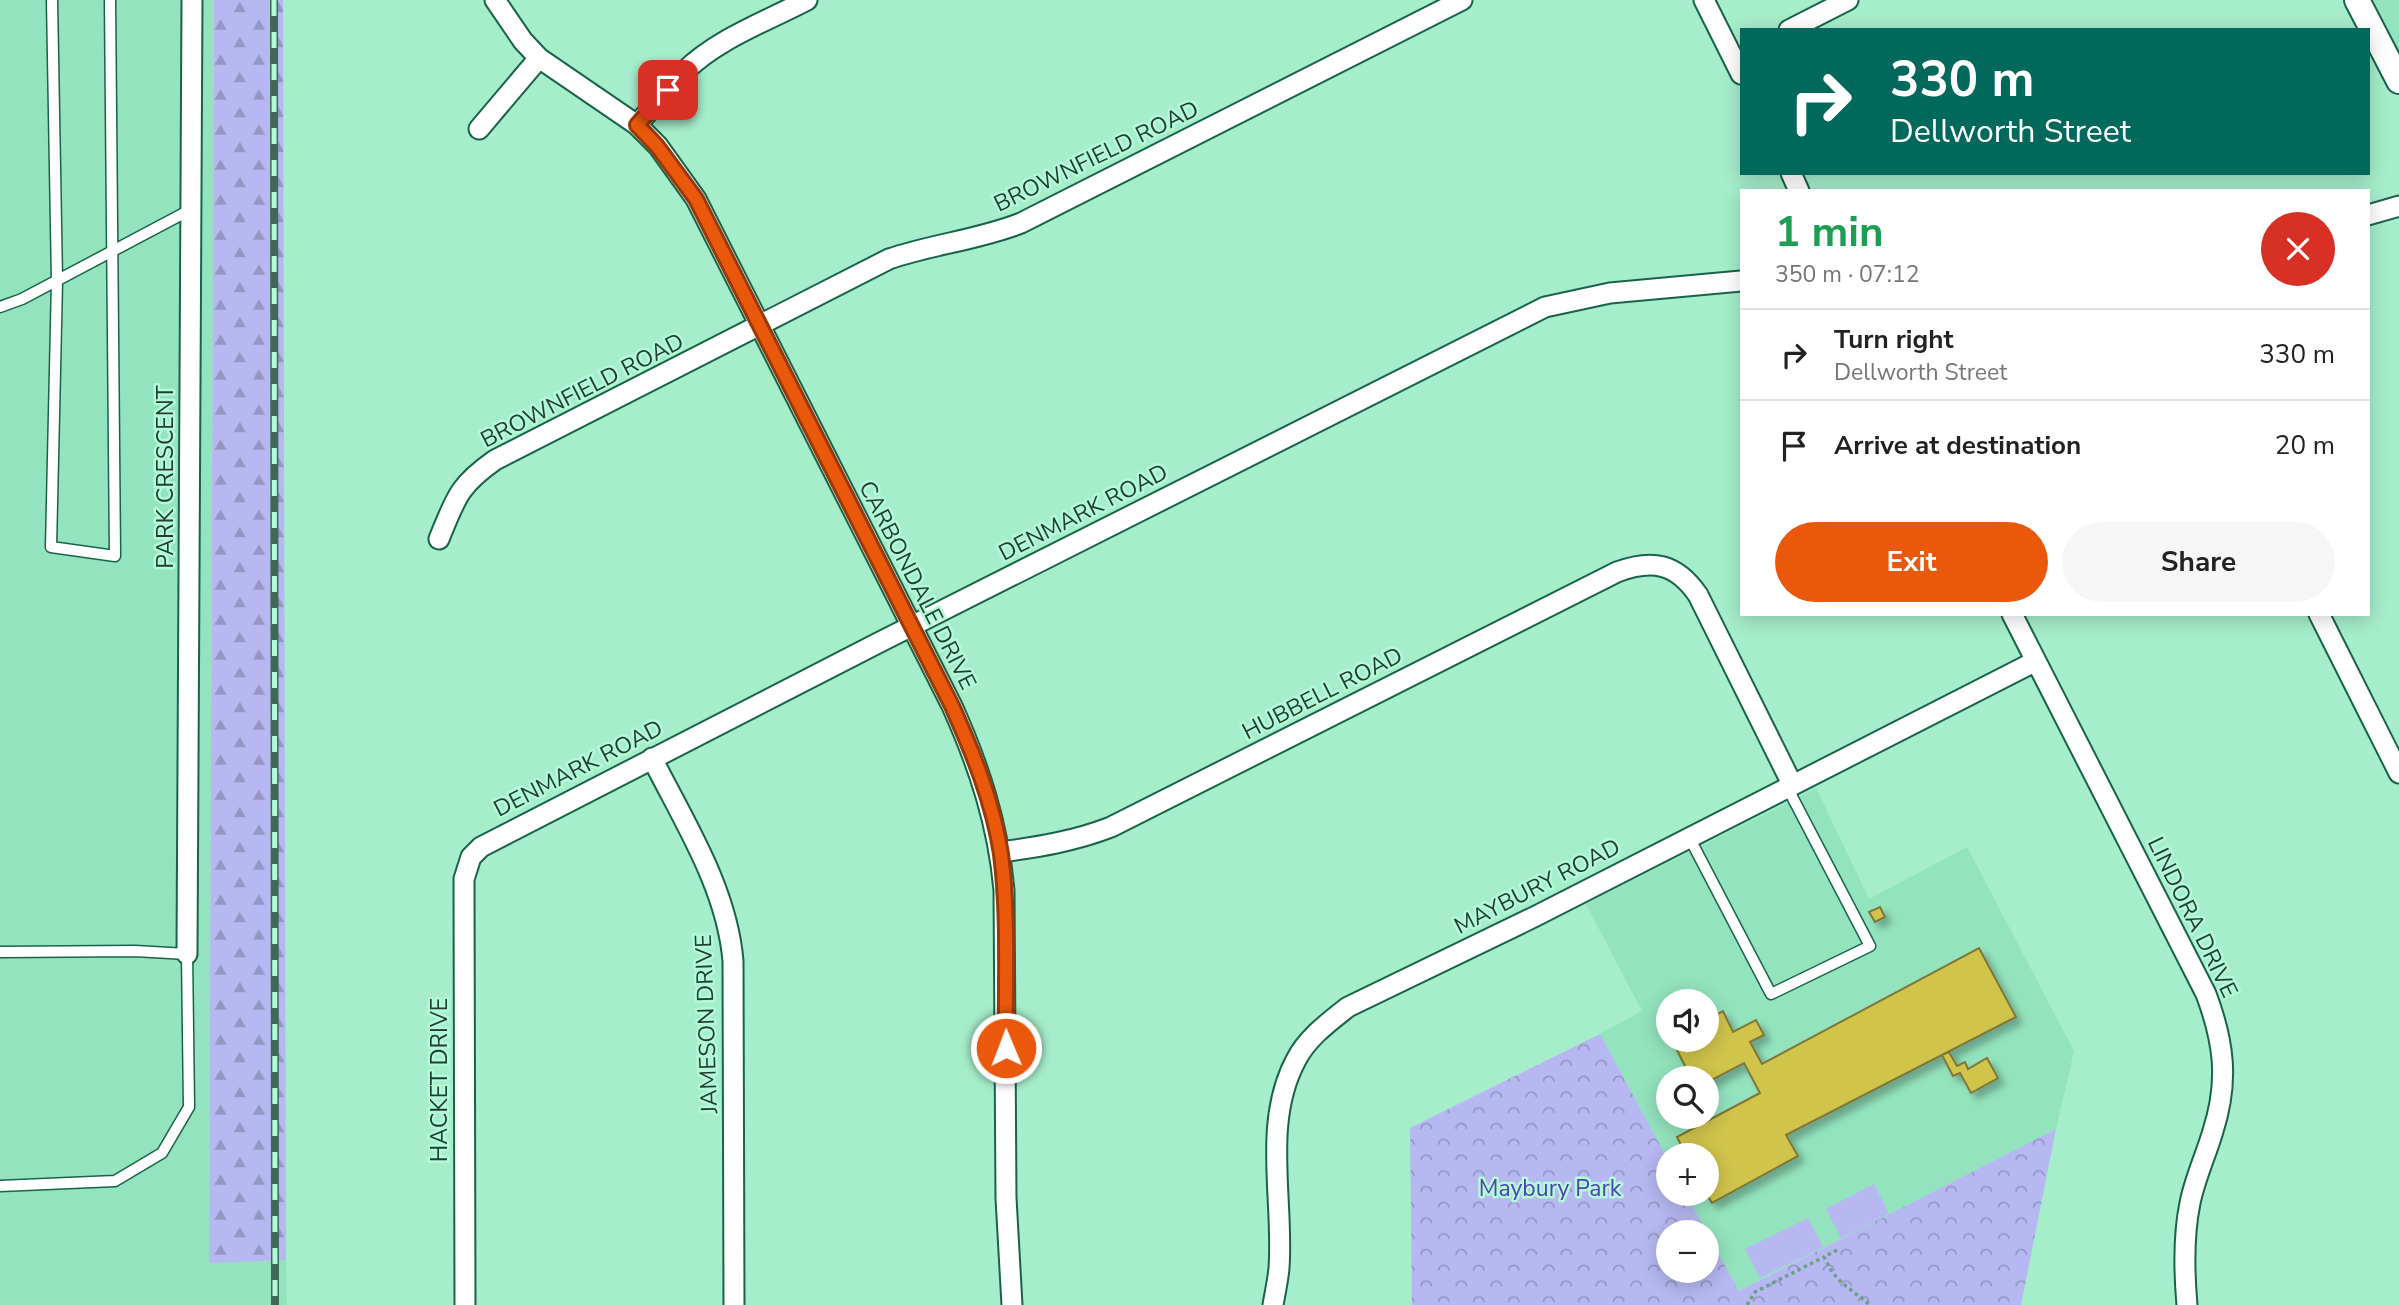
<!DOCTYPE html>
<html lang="en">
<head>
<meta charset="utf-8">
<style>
	body { margin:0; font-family:"Nunito Sans",sans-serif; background:#f6f6f6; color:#222; height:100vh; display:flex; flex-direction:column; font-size:26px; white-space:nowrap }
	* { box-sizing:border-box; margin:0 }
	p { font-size:23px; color:#767676 }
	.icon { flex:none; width:38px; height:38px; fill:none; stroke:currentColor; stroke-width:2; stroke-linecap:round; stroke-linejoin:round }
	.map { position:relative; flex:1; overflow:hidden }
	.sheet { position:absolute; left:1740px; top:189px; width:630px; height:427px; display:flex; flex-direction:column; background:#fff; border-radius:0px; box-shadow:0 4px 18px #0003 }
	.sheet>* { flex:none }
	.hud { position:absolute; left:1740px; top:28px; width:630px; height:147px; border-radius:0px; box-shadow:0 4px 18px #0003; background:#00695c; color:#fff; overflow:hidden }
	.tools { position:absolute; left:1656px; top:989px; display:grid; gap:14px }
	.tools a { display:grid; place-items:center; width:63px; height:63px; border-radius:50%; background:#fff; box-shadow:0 4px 18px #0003; font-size:35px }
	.pin { position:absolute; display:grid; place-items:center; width:60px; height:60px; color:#fff; margin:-30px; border-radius:14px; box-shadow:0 4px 10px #0006 }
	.me { position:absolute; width:77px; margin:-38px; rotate:359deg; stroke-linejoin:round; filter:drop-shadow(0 0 5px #0008) }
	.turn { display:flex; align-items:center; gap:24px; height:147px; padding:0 35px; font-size:32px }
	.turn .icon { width:91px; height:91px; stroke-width:2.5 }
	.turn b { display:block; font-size:49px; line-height:60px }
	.round { display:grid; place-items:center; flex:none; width:74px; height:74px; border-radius:37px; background:#f6f6f6 }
	.headline { display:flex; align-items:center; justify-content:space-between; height:119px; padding:0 35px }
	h1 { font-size:42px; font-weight:700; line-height:52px; color:#1e9e55 }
	.primary-button { display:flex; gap:14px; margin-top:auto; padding:14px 35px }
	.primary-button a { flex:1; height:80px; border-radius:42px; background:#ea580c; color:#fff; font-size:28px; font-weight:700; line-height:80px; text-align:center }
	.primary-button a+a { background:#f6f6f6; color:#222 }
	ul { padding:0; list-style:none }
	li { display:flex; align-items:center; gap:21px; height:91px; padding:0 35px; border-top:2px solid #e0e0e0 }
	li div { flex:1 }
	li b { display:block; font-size:26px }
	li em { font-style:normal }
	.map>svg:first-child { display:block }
	.built { fill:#93e3be; fill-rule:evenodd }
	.forest { fill:url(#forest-firs) }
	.park { fill:url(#park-crowns); fill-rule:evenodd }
	.pitch { fill:#b7b8f2 }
	.building { fill:#d0c44c; stroke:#7e7737; stroke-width:2; filter:url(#shadow) }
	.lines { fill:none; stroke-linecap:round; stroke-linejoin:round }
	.service-casing { stroke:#196448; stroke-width:13 }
	.minor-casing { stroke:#196448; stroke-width:23 }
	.tertiary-casing { stroke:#196448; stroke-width:28 }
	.path { stroke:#6ba188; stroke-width:3.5; stroke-dasharray:3.5 3.5; stroke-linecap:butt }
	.service { stroke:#fff; stroke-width:10 }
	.minor { stroke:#fff; stroke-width:19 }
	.tertiary { stroke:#fff; stroke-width:24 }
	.rail-casing { stroke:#406856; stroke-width:8 }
	.rail { stroke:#b2fad8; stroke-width:5; stroke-dasharray:16; stroke-linecap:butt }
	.route-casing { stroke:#983908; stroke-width:18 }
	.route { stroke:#ea580c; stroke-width:12 }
	.labels { text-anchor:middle; stroke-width:5; stroke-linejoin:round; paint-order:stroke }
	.street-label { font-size:23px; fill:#1f3d30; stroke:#b2fad8 }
	.park-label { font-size:23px; fill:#5141b1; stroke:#b2fad8 }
</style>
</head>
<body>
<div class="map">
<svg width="2399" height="1305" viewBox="0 0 2399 1305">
	<defs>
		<pattern id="forest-firs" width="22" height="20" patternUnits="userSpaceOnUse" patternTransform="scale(1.75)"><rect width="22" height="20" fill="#b7b8f2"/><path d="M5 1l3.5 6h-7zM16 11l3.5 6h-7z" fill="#9497c4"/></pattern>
		<pattern id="park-crowns" width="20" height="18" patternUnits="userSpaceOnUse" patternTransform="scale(1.75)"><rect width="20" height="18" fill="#b7b8f2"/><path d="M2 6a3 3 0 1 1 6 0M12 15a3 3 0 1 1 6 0" fill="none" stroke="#9497c4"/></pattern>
		<filter id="shadow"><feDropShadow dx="6" dy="6" stdDeviation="3.5" flood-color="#0004"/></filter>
	</defs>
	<rect width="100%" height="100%" fill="#a5edcb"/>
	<path class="built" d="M0,0h214l-5,1262 77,-2 1,45h-287z
		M2370,0h29v58z
		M1816,788l53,111 98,-52 107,204 -18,78 -317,162 -53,-97h20v-39h-38v5l-68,-126 42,-23 -56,-107zM1668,1001h38v39h-38zM1668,1078h38v38h-38z"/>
	<path class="forest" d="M214,0h69l3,1260 -77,3z"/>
	<path class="park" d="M1600,1034l68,126v34h18l53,97 317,-162 -35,176h-609l-2,-177zM1668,1232h38v38h-38z"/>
	<path class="pitch" d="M1874,1184l15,30 -48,24 -15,-29z
		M1808,1218l15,29 -63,31 -15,-29z"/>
	<path class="building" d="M1880,907l5,10 -10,5 -6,-10z
		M1979,948l37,69 -230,118 12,21 -86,47 -6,-10v-38h-20l-9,-18 83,-44 -16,-30 -38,20v-5h-15l-19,-38h34v-20l17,-9 10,21 23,-12 8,15 -14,7 12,22z
		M1949,1052l8,14 8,-4 3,7 19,-11 11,20 -27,15 -11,-20 -7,3 -11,-21z"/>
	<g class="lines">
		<defs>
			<path id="service" d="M52,0l5,281 -6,266 64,9 -5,-556
				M0,307l22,-8 168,-89
				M1689,837l82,157 99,-48 -83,-159
				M0,952l135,-1 52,3 2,153 -27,46 -47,28 -115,5"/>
			<path id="minor" d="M495,0l28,41 16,17 98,67 21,21 38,53 256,507c27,60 46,118 52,184l2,308 6,107
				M1704,0l37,74
				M1789,30l59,-30
				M637,125c16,-18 30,-37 47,-53 33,-33 83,-51 123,-72
				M479,129l60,-71
				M1791,173l8,18
				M2368,215l31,-9
				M439,539c17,-41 19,-53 56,-79l394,-201c44,-15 89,-19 132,-36l441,-223
				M2012,614l194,380c18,48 23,87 7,137 -7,24 -18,47 -23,72 -7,34 -6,68 -3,102
				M2319,614l80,159
				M652,758c32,64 75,130 81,203l1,344
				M1000,852c39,-5 75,-11 111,-25l506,-255c35,-13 59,-9 81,23l94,189
				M187,954l5,-954
				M465,1305l-1,-426 7,-22 10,-10 399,-205 665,-335 65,-14 131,-12
				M1273,1305c2,-12 5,-25 6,-37 5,-68 -17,-145 17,-208 11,-22 33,-38 52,-53l186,-90 502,-256"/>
			<path id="tertiary" d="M2357,0l42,81"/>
		</defs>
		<use href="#service" class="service-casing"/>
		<use href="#minor" class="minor-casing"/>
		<use href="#tertiary" class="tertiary-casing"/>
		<path class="path" d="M1837,1250l-13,7 8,15 10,11 28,22
			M1747,1305l8,-13 69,-35"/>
		<use href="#service" class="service"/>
		<use href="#minor" class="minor"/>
		<use href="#tertiary" class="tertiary"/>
		<defs>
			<path id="rail" d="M274,0l1,1305"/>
		</defs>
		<use href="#rail" class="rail-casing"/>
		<use href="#rail" class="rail"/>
	</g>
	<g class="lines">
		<defs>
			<path id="route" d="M668,90l-31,35 20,21 39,53 256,507c21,47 41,96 49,148 8,62 4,131 5,194"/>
		</defs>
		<use href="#route" class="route-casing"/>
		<use href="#route" class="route"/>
	</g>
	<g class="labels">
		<g class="street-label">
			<text transform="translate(1096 156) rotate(-26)" y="8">BROWNFIELD ROAD</text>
			<text transform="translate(582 390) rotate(-27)" y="8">BROWNFIELD ROAD</text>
			<text transform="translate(165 477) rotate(-90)" y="8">PARK CRESCENT</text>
			<text transform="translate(1083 512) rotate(-27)" y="8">DENMARK ROAD</text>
			<text transform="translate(918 585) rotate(63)" y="8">CARBONDALE DRIVE</text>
			<text transform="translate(1322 693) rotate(-27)" y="8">HUBBELL ROAD</text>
			<text transform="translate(578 768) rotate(-27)" y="8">DENMARK ROAD</text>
			<text transform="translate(1537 886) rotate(-27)" y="8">MAYBURY ROAD</text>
			<text transform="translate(2193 917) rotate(64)" y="8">LINDORA DRIVE</text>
			<text transform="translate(706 1024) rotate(-92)" y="8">JAMESON DRIVE</text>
			<text transform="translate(439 1080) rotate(-90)" y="8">HACKET DRIVE</text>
		</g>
		<g class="park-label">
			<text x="1550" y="1196">Maybury Park</text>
		</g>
	</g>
</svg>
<div class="tools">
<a><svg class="icon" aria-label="sound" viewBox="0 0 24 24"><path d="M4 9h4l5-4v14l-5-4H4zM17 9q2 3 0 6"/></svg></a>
<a><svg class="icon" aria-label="search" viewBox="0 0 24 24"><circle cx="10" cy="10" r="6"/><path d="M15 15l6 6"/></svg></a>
<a>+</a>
<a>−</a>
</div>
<div class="pin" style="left:668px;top:90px;background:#d93025"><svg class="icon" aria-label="arrive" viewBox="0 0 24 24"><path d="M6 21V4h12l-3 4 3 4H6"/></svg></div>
<svg class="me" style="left:1006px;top:1048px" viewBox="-20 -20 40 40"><circle r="17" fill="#ea580c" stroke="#fff" stroke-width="3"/><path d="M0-11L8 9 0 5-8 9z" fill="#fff"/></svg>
<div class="hud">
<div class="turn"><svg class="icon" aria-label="right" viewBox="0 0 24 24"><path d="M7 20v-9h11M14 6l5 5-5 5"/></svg><div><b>330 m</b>Dellworth Street</div></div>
</div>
<section class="sheet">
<div class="headline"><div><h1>1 min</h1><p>350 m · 07:12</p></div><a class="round" style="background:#d93025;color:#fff"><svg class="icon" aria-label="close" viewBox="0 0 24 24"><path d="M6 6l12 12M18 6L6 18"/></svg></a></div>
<ul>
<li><svg class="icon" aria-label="right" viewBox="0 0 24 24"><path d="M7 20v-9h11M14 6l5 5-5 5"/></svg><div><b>Turn right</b><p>Dellworth Street</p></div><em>330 m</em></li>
<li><svg class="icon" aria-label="arrive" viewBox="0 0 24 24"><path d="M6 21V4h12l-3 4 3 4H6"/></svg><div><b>Arrive at destination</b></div><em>20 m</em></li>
</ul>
<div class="primary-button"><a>Exit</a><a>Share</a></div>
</section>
</div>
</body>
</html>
